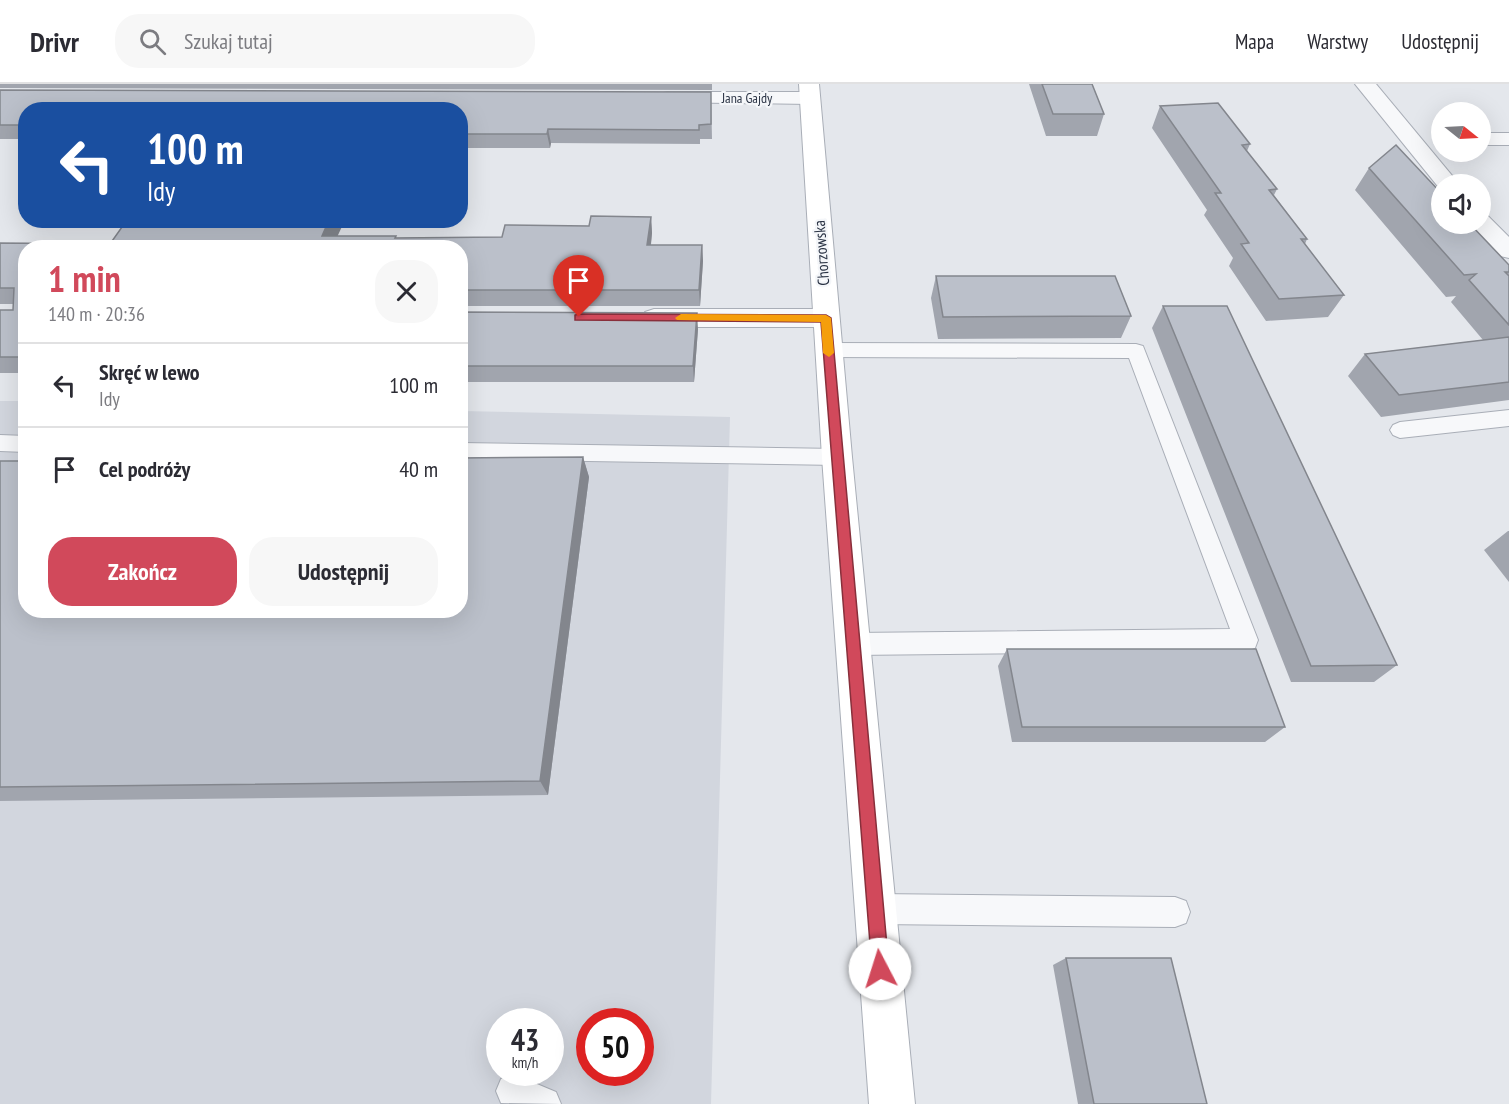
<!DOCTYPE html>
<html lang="pl">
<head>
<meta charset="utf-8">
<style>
	body { margin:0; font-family:"PT Sans Narrow",sans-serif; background:#f7f7f7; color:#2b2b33; height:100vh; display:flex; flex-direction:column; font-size:22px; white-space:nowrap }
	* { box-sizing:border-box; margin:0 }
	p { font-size:20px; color:#7c7c81 }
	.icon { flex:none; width:33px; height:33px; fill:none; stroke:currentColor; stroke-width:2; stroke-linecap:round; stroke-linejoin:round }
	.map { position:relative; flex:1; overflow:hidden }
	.side { position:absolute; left:18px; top:156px; width:450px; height:378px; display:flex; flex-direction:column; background:#fff; border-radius:24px; box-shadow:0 6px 24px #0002 }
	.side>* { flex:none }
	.hud { position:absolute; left:18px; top:18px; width:450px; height:126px; border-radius:24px; box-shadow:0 6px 24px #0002; background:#1a4fa0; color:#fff; overflow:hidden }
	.needle { width:39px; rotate:108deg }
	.fabs { position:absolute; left:1431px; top:18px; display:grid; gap:12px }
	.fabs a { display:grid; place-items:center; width:60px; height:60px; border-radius:50%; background:#fff; box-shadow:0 6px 24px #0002; font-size:30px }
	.speed { position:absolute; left:486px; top:924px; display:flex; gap:12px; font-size:30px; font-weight:700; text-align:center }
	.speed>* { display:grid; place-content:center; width:78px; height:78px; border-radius:50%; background:#fff; box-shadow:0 6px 24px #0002; line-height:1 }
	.speed small { font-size:15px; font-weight:400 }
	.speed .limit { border:9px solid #d22; background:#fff; color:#111 }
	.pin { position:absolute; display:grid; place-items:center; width:51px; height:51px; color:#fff; margin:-62px -26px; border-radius:50% 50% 50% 0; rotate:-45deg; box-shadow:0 0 6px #0007 }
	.pin .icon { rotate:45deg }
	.me { position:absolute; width:66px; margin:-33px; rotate:355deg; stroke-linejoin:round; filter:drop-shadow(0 0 4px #0008) }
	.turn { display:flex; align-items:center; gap:21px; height:126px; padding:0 30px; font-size:27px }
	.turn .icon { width:78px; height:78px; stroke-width:2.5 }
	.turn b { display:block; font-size:42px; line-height:51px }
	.round { display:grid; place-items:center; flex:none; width:63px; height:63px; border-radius:24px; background:#f7f7f7 }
	.head { display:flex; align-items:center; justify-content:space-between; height:102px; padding:0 30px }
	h1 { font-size:36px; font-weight:700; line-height:45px; color:#d1495b }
	.button { display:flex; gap:12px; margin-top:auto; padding:12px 30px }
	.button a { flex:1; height:69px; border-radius:24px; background:#d1495b; color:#fff; font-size:24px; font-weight:700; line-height:69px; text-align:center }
	.button a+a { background:#f7f7f7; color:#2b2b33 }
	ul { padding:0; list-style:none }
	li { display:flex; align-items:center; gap:18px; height:84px; padding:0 30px; border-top:2px solid #e1e1e2 }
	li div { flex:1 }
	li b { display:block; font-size:22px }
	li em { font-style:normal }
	header { display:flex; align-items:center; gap:36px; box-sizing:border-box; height:84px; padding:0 30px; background:#fff; border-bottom:2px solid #e1e1e2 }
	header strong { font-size:28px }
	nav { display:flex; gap:33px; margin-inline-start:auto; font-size:21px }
	.search { width:420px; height:54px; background:#f7f7f7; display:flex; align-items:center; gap:15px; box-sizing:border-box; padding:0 21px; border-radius:24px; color:#7c7c81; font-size:22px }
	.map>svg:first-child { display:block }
	.built { fill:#d2d6de; fill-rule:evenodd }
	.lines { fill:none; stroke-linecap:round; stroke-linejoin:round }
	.lane-casing { stroke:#a9aeb7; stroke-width:2 }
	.street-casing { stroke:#a9aeb7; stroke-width:2 }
	.secondary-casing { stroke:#a9aeb7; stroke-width:2 }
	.lane { fill:#f7f8fa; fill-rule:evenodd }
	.street { fill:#f7f8fa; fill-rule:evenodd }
	.secondary { fill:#fff; fill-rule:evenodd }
	.wall { fill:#a1a5ae }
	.shaded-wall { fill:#83868d }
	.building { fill:#bbc0ca; stroke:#83868d; stroke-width:1.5 }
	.route { fill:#d1495b; stroke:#882f3b; stroke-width:1.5 }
	.slow { fill:#f59e0b }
	.labels { text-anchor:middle; stroke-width:4.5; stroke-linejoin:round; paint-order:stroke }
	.far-street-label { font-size:14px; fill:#2b3445; stroke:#f4f6f9 }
	.street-label { font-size:16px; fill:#2b3445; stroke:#f4f6f9 }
</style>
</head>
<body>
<header>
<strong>Drivr</strong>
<div class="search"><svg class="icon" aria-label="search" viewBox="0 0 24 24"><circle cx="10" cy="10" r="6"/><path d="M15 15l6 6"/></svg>Szukaj tutaj</div>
<nav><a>Mapa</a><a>Warstwy</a><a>Udostępnij</a></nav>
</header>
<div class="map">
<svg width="1509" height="1020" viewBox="0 0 1509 1020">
	<rect width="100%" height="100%" fill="#e4e7ec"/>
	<path class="built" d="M0,317h25l1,209h434l1,-199 269,6 -19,687h-711zM500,938h50v50h-50zM590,938h50v50h-50z"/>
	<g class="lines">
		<defs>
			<path id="lane" d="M828,259l308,1 7,2 115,294 -3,8 -9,3 -393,4 -9,-3 -3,-8 3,-8 9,-3 377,-4 -101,-271 -301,-1 -7,-2 -3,-5 3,-5z
				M1509,326v16l-109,12 -7,-3 -3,-5 3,-5 7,-3z
				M0,351l26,1v16l-26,-1z
				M460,359l377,6 8,2 3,6 -3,6 -8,2 -377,-6z
				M876,810l299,3 11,4 4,11 -4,11 -11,4 -299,-3 -11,-4 -4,-11 4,-11z
				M513,990l43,18 5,12 -60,-1 -5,-12 5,-12z"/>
			<path id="street" d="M1355,0h21l83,100h-17l-2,5z
				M667,8h143l7,2 3,4 -3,4 -7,2 -150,-2 -3,-4 3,-4z
				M1480,49h29v12h-29z
				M1480,130l8,2 21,21v21l-9,-2 -30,-32h10z
				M654,225h172l9,3 4,6 -4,6 -9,3h-172l-9,-3 -4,-6 4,-6z"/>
			<path id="secondary" d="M799,0h20l33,373 63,647h-46l-47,-647z"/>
		</defs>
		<use href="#lane" class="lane-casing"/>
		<use href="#street" class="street-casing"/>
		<use href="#secondary" class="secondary-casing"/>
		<use href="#lane" class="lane"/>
		<use href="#street" class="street"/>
		<use href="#secondary" class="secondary"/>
	</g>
	<path class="wall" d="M0,0h712v6l-712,-2z
		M1029,0h63l12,30 -7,22h-51z
		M0,6l711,2 1,47h-12v5l-149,-1 -1,5h-90v-38h-434v29h-26z
		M1160,22l90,38 -3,7 30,38 -3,6 33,44 -2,5 39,51 -16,22 -62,4 -37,-55 4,-8 -29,-43 3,-5 -55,-82z
		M1369,84l140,97v135l-128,17 -33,-41 17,-22 118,-14 -32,-38 5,-6 -10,1 -91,-107z
		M651,133l1,16 -1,12h51l1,16 -3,45h-240v-58h-434v125h-26v-63h13v-6h-13v-61l110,1 227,-8 60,2 105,-1 87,-11z
		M936,192l195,40 -10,22 -183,1 -7,-41z
		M1163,222l234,359 -23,17h-83l-139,-354z
		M460,228l238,17 -4,53h-234z
		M583,373l6,20 -41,318 -548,6v-340z
		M1508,447h1v51l-25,-32z
		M1007,565l278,78 -20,15h-253l-14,-76z
		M1066,874l141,146h-129l-25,-139z"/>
	<path class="shaded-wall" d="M548,45l3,14 -1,5 -3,-14z
		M651,133l1,16 -3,28 -2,-16z
		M329,136h16l-13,28 -10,-12z
		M702,161l1,16 -3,45 -1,-16z
		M697,229l1,16 -4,53 -1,-16z
		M583,373l6,20 -41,318 -8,-14z"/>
	<path class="building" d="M1042,0h50l12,30h-51z
		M0,6l711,2v32l-12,1v5l-151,-1 -1,5h-87v-24h-434v15h-26z
		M1218,19l32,41 -8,1 35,44 -8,1 38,49h-6l43,56 -65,4 -38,-55 8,-1 -34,-50h6l-61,-87z
		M1396,61l46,49v30h28l39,41v7h-4l4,4v49l-40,-45 7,-6 -12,1 -95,-107z
		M591,132l60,1 -4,28h55l-3,45h-239v-42h-434v109h-26v-47h13l1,-22h-14v-45l110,1 12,-17h74l5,-7h128l-7,16h74l-1,2 107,-1 3,-12 84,1z
		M936,192h179l16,40 -188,1z
		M1163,222h64l170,359 -86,1z
		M460,228l237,1 -4,53h-233z
		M1509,253v45l-110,13 -34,-41z
		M583,373l-43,324 -540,6v-326h26v149h434v-152z
		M1007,565h249l29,78h-263z
		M1066,874h105l36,146h-113z"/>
	<path class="route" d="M579,230l247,1 5,3 58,651 -2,7 -7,2 -6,-2 -2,-7 -51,-647 -246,-2v-5z"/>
	<path class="slow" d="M681,230l145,1 5,3 3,35 -5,4 -6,-4 -2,-31 -144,-2 -2,-2z"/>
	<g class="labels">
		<g class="far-street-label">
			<text x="747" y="19">Jana Gajdy</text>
		</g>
		<g class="street-label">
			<text transform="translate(821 169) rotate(-94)" y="6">Chorzowska</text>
		</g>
	</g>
</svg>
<div class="fabs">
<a><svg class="needle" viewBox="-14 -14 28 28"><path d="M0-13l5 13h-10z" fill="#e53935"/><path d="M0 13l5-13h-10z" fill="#7c7c81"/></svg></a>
<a><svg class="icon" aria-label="sound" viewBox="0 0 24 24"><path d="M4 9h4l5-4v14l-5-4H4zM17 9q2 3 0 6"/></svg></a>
</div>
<div class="speed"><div>43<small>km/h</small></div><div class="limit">50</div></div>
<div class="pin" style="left:579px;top:233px;background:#d93025"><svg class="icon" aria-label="arrive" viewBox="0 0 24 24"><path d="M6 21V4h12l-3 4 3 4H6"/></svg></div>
<svg class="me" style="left:880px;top:885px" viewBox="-20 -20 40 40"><circle r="19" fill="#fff"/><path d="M0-13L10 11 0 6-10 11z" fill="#d1495b"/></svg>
<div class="hud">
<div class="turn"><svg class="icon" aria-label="left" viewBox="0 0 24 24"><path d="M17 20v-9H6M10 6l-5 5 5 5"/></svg><div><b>100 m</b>Idy</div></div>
</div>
<section class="side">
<div class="head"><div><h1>1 min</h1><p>140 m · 20:36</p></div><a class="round"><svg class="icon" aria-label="close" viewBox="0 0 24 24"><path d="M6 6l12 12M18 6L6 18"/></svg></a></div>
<ul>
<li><svg class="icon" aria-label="left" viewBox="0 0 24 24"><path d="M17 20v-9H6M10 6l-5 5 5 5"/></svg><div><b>Skręć w lewo</b><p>Idy</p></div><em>100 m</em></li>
<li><svg class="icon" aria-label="arrive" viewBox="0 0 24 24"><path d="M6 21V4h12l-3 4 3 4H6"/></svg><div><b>Cel podróży</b></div><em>40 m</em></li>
</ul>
<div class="button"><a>Zakończ</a><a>Udostępnij</a></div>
</section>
</div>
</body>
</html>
